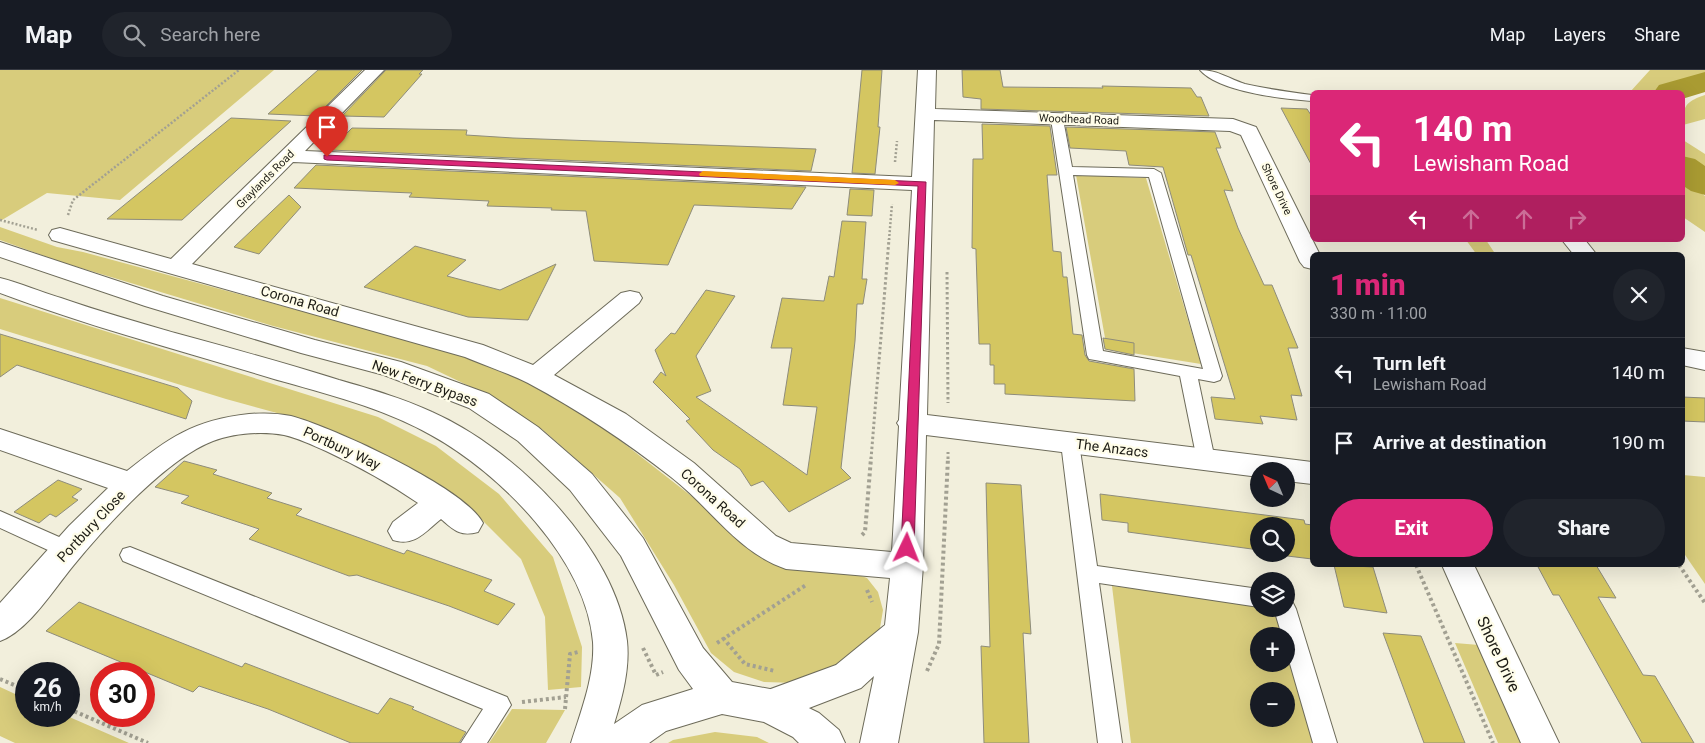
<!DOCTYPE html>
<html lang="en">
<head>
<meta charset="utf-8">
<style>
	body { margin:0; font-family:Roboto,sans-serif; background:#20242c; color:#f1f3f6; height:100vh; display:flex; flex-direction:column; font-size:19px; white-space:nowrap }
	* { box-sizing:border-box; margin:0 }
	p { font-size:16px; color:#9ea1a6 }
	.icon { flex:none; width:28px; height:28px; fill:none; stroke:currentColor; stroke-width:2; stroke-linecap:round; stroke-linejoin:round }
	.map { position:relative; flex:1; overflow:hidden }
	.sheet { position:absolute; left:1310px; top:182px; width:375px; height:315px; display:flex; flex-direction:column; background:#171b24; border-radius:8px; box-shadow:0 5px 20px #0002 }
	.sheet>* { flex:none }
	.hud { position:absolute; left:1310px; top:20px; width:375px; height:152px; border-radius:8px; box-shadow:0 5px 20px #0002; background:#db2777; color:#fff; overflow:hidden }
	.needle { width:32px; rotate:316deg }
	.buttons { position:absolute; left:1250px; top:392px; display:grid; gap:10px }
	.buttons a { display:grid; place-items:center; width:45px; height:45px; border-radius:50%; background:#171b24; box-shadow:0 5px 20px #0002; font-size:25px }
	.speed { position:absolute; left:15px; top:592px; display:flex; gap:10px; font-size:25px; font-weight:700; text-align:center }
	.speed>* { display:grid; place-content:center; width:65px; height:65px; border-radius:50%; background:#171b24; box-shadow:0 5px 20px #0002; line-height:1 }
	.speed small { font-size:12px; font-weight:400 }
	.speed .limit { border:8px solid #d22; background:#fff; color:#111 }
	.pin { position:absolute; display:grid; place-items:center; width:42px; height:42px; color:#fff; margin:-51px -21px; border-radius:50% 50% 50% 0; rotate:-45deg; box-shadow:0 0 5px #0007 }
	.pin .icon { rotate:45deg }
	.me { position:absolute; width:55px; margin:-28px; rotate:2deg; stroke-linejoin:round; filter:drop-shadow(0 0 4px #0008) }
	.turn { display:flex; align-items:center; gap:18px; height:105px; padding:0 20px; font-size:22px }
	.turn .icon { width:65px; height:65px; stroke-width:2.5 }
	.turn b { display:block; font-size:35px; line-height:42px }
	.lanes { display:flex; align-items:center; height:48px; padding:0 20px; background:#0003; justify-content:center; gap:25px; direction:ltr }
	.lanes .off { opacity:.35 }
	.round { display:grid; place-items:center; flex:none; width:52px; height:52px; border-radius:26px; background:#20242c }
	.overview { display:flex; align-items:center; justify-content:space-between; height:85px; padding:0 20px }
	h1 { font-size:30px; font-weight:800; line-height:38px; color:#db2777 }
	.cta { display:flex; gap:10px; margin-top:auto; padding:10px 20px }
	.cta a { flex:1; height:58px; border-radius:30px; background:#db2777; color:#fff; font-size:20px; font-weight:800; line-height:58px; text-align:center }
	.cta a+a { background:#20242c; color:#f1f3f6 }
	ul { padding:0; list-style:none }
	li { display:flex; align-items:center; gap:15px; height:70px; padding:0 20px; border-top:1px solid #363941 }
	li div { flex:1 }
	li b { display:block; font-size:19px }
	li em { font-style:normal }
	header { display:flex; align-items:center; gap:30px; box-sizing:border-box; height:70px; padding:0 25px; background:#171b24; border-bottom:1px solid #363941 }
	header strong { font-size:24px }
	nav { display:flex; gap:28px; margin-inline-start:auto; font-size:18px }
	.search { width:350px; height:45px; background:#20242c; display:flex; align-items:center; gap:12px; box-sizing:border-box; padding:0 18px; border-radius:28px; color:#9ea1a6; font-size:19px }
	.map>svg:first-child { display:block }
	.green { fill:#d8cc7c; fill-rule:evenodd }
	.lines { fill:none; stroke-linecap:round; stroke-linejoin:round }
	.river { fill:#a99b32; fill-rule:evenodd }
	.building { fill:#d4c661; stroke:#8e8c7b }
	.lane-casing { stroke:#6d6b5a; stroke-width:2 }
	.street-casing { stroke:#6d6b5a; stroke-width:2 }
	.highway-casing { stroke:#6d6b5a; stroke-width:2 }
	.path-far2 { stroke:#a2a092; stroke-width:2.5; stroke-dasharray:2 2; stroke-linecap:butt }
	.path-far1 { stroke:#a2a092; stroke-width:3; stroke-dasharray:2.5 2.5; stroke-linecap:butt }
	.path { stroke:#a2a092; stroke-width:4; stroke-dasharray:3 3; stroke-linecap:butt }
	.lane { fill:#fff; fill-rule:evenodd }
	.street { fill:#fff; fill-rule:evenodd }
	.highway { fill:#fff; fill-rule:evenodd }
	.route { fill:#db2777; stroke:#8e194d }
	.slow { fill:#f59e0b }
	.labels { text-anchor:middle; stroke-width:4.5; stroke-linejoin:round; paint-order:stroke }
	.far-street-label { font-size:11px; fill:#1d1c15; stroke:#fffde9 }
	.street-label { font-size:14px; fill:#1d1c15; stroke:#fffde9 }
	.near-street-label { font-size:16px; fill:#1d1c15; stroke:#fffde9 }
</style>
</head>
<body>
<header>
<strong>Map</strong>
<div class="search"><svg class="icon" aria-label="search" viewBox="0 0 24 24"><circle cx="10" cy="10" r="6"/><path d="M15 15l6 6"/></svg>Search here</div>
<nav><a>Map</a><a>Layers</a><a>Share</a></nav>
</header>
<div class="map">
<svg width="1705" height="673" viewBox="0 0 1705 673">
	<rect width="100%" height="100%" fill="#f2efdc"/>
	<path class="green" d="M0,0h274l-154,130 -73,-7 -45,27 -2,-1z
		M1650,0h55v7l-40,11 -8,4h-27z
		M1705,25v24l-22,6c-1,-19 4,-24 22,-30z
		M1683,70l22,14v18l-22,-16z
		M1076,105l70,3 55,186 -94,-15z
		M1683,109l22,17v36l-22,-15z
		M0,157l57,20 26,5 366,99 80,32 61,34 109,85 64,57 27,7 51,3 26,9 11,14 5,18 -3,18 -10,16 -16,13 -57,26 -33,-1 -30,-10 -23,-19 -37,-68 -54,-87 -77,-68 -53,-34 -63,-30 -154,-40 -212,-64 -61,-22z
		M1466,170h20l10,15h-19z
		M0,228l378,119 58,29 63,48 54,63 29,90 -1,40 -33,3 -3,-73 -24,-58 -41,-41 -109,-70 -61,-26 -84,-23 -226,-70z
		M1683,405l22,2v107l-22,-32z
		M1112,516l139,17 8,3v3c14,0 23,14 26,27h-26v28h27v-25l30,104h-185zM1259,621h27v28h-27z
		M1455,573l24,2 45,98h-26z
		M0,617l26,12v17h41l62,27h-114l-15,-7z
		M512,639l53,1 -19,33h-57z
		M715,662l42,5 12,6h-101l5,-3z"/>
	<g class="lines">
		<path class="river" d="M1705,2v20l-23,7v-7h-28l5,-7z
			M1682,86l13,3 10,7v29l-14,-4 -9,-6z"/>
	</g>
	<path class="building" d="M318,0h44l-46,46 -48,-2z
		M386,0h37l-4,4h3l-38,43 -42,-1z
		M862,0h20l-4,57h2l-5,47 -23,-1z
		M962,0h38l3,17 100,1 -1,-2 89,2 6,9h4l8,19 -228,-7v-10l-18,-2z
		M1281,38l26,1 4,6 1,3v48z
		M231,48l60,3 -109,99 -75,-1z
		M982,54l68,2 7,49h-10l6,76 8,1 2,25h4l6,57 9,1 3,20 4,6 45,8 1,32 -130,-7v-10h-11v-19h-4v-21h-11l-3,-91v-4l-4,-1 1,-89h10z
		M1066,57l149,5 6,16h-5l17,43 -9,-1 14,38 26,57h8l26,63h-10l14,48 -11,-1 6,25 -37,-4 3,8 -48,-5 -4,-22 24,2 -44,-144h-3l-25,-88 -34,-2 -3,-14 -56,-3z
		M352,58l115,2 -1,5 47,3 303,11 -5,22 -481,-21z
		M316,95l490,22 -14,22 -98,-4 -26,60 -74,-4 -8,-50 -35,-1 1,-2 -65,-2 2,-5 -80,-4 3,-4 -118,-5z
		M850,119l24,1 -2,26 -25,-1z
		M289,125l12,12 -42,47 -25,-7z
		M842,151l24,1 -4,57h5l-4,25h-6l-2,37 -14,127 10,10 -62,34 -26,-31 -12,5 -11,-17 -27,-19 -27,-29 4,-2 -37,-37 8,-10 5,4 -11,-26 16,-17 4,1 31,-44 29,6 -39,60 15,35 -15,6 111,78 10,-68 -34,-2 9,-57h-21l11,-50 42,3 5,-25 5,1z
		M415,176l51,14 -19,16 53,14 56,-26 -28,56 -60,-3 -104,-30z
		M0,264l178,54 14,13 -6,18 -169,-54 -17,12z
		M1103,268l31,5v12l-29,-6z
		M1682,327l23,1v24l-23,-1z
		M184,391l33,9 -4,4 59,19 -5,5 35,11 -6,6 108,39 3,-4 85,30 -8,11 31,13 -17,21 -49,-19 -92,-31 -8,1 -100,-37 10,-10 -78,-26 8,-7 -34,-9z
		M58,410l24,9 -10,8 6,3 -22,17 -6,-3 -11,9 -25,-11z
		M986,413l35,2 10,149 -8,-1 6,110h-45l-3,-97 9,1z
		M1100,424l204,26 1,4 7,1v34l-41,-5h15v-28h-27v24l-131,-18v-9l-26,-3z
		M1334,495l39,2 14,46 -43,-6z
		M1537,495h59l20,33 -18,-1 45,78 12,1 39,67h-52l-83,-148h-6z
		M79,532l163,65 3,-4 133,51 12,-16 24,9 -2,2 54,23 -7,11h-108l-83,-34 -69,-23 -6,6 -147,-61z
		M1383,563l38,3 44,107h-41z"/>
	<g class="lines">
		<defs>
			<path id="lane" d="M1200,0c18,0 29,9 45,14 22,5 45,8 67,11v6c-28,-2 -93,-9 -112,-31z
				M1057,45l6,4 9,48 82,2 7,4 61,203 -2,4 -6,2 -16,-3 17,81 -2,5 -7,2 -7,-2 -2,-5 -17,-84 -85,-16 -6,-1 -2,-4 -36,-236zM1073,105l76,2 54,192 -100,-18z
				M1070,366l6,2 3,5 18,123 162,23v18l-160,-24 23,160h-24l-37,-300 3,-5z
				M0,441l75,33 3,6 -3,6 -7,2 -7,-2 -61,-28z
				M130,477l377,150 4,8 -24,38h-26l22,-34 -360,-148 -3,-6 3,-6z
				M1286,530l7,3 3,6 41,134h-24l-27,-93v-14h-4l-8,-27h12z"/>
			<path id="street" d="M365,0h19l-79,81 607,26 6,-107h18l-1,39 298,10 23,8 64,128h-8v14l-8,-2 -4,-5 -59,-127 -11,-4 -296,-11 -7,295 385,47v22l-26,-3v-10h-27v6l-333,-42 -3,131 -5,66 -20,111h-38l14,-67 -13,12 -91,35 -13,-5 -5,-12 5,-12 79,-29 49,-40 5,-47 -104,-9c-48,-16 -76,-62 -115,-92 -46,-36 -91,-66 -143,-94 -20,-10 -42,-17 -63,-26l-413,-117 -3,-5 3,-5 8,-2 111,31zM293,92l619,28 -13,230 -2,3 2,3 -7,126 -101,-9 -15,-7 -82,-73 -68,-49 -72,-39 85,-72 3,-5 -3,-5 -9,-2 -9,2 -88,72 -50,-20 -291,-81z
				M1562,170h23l12,15h-23z
				M1682,278l23,4v18l-23,-5z
				M249,344c14,-1 28,-1 42,2 41,11 173,71 192,107l-5,9c-18,5 -24,-2 -37,-13 -16,13 -27,28 -48,21l-5,-9 5,-9 25,-19c-29,-20 -60,-37 -92,-52 -14,-6 -28,-13 -42,-16 -22,-4 -50,-2 -71,6 -47,18 -108,86 -140,125 -19,23 -45,65 -73,75v-38l69,-77 39,-38 -108,-38v-21l127,42c42,-33 66,-51 122,-57z
				M1442,495h32l85,178h-38z"/>
			<path id="highway" d="M0,172l163,54 152,44 86,22 88,32 49,33 54,47 51,64 60,110 29,34 38,7 49,24 20,17 6,13h-46l-6,-6 -29,-15 -42,-8 -56,17 -17,12h-78c10,-32 24,-67 22,-101 -7,-83 -93,-169 -162,-207 -48,-27 -104,-41 -157,-56 -91,-28 -184,-52 -274,-86v-15c21,5 40,14 61,20 37,13 76,24 114,35 55,15 110,30 164,47 31,9 63,18 93,32 82,36 184,136 195,229 3,28 -5,57 -13,83l28,-19 51,-16 -14,-19 -58,-114 -51,-66 -52,-49 -49,-33 -85,-33 -83,-22 -156,-47 -145,-49z"/>
		</defs>
		<use href="#lane" class="lane-casing"/>
		<use href="#street" class="street-casing"/>
		<use href="#highway" class="highway-casing"/>
		<path class="path-far2" d="M895,92l2,-21
			M68,145l5,-15 166,-130
			M0,150l38,10
			M889,170l3,-36"/>
		<path class="path-far1" d="M947,202l1,131
			M871,389l18,-220
			M948,389v-7"/>
		<path class="path" d="M862,465l3,-3 6,-74
			M1416,495l77,178
			M1679,495l26,38
			M867,520l5,12
			M723,568l22,26 30,7
			M717,573l89,-58
			M643,578l13,27 7,-3
			M927,601l12,-27 9,-186
			M0,609l26,11
			M522,632l44,-5
			M69,639l79,34
			M565,639l5,-55 8,-2"/>
		<use href="#lane" class="lane"/>
		<use href="#street" class="street"/>
		<use href="#highway" class="highway"/>
	</g>
	<path class="route" d="M324,85l602,27 -12,366 -2,4 -5,2 -5,-2 -1,-4 17,-362 -591,-26 -3,-1z"/>
	<path class="slow" d="M703,101l192,9 4,3 -4,2 -195,-9 -1,-2z"/>
	<g class="labels">
		<g class="far-street-label">
			<text transform="translate(1079 49) rotate(2)" y="4">Woodhead Road</text>
			<text transform="translate(265 109) rotate(-45)" y="4">Graylands Road</text>
			<text transform="translate(1277 119) rotate(64)" y="4">Shore Drive</text>
		</g>
		<g class="street-label">
			<text transform="translate(300 231) rotate(16)" y="5">Corona Road</text>
			<text transform="translate(425 313) rotate(20)" y="5">New Ferry Bypass</text>
			<text transform="translate(342 378) rotate(25)" y="5">Portbury Way</text>
			<text transform="translate(1112 378) rotate(7)" y="5">The Anzacs</text>
			<text transform="translate(713 428) rotate(42)" y="5">Corona Road</text>
			<text transform="translate(91 456) rotate(-47)" y="5">Portbury Close</text>
		</g>
		<g class="near-street-label">
			<text transform="translate(1499 584) rotate(65)" y="6">Shore Drive</text>
		</g>
	</g>
</svg>
<div class="buttons">
<a><svg class="needle" viewBox="-14 -14 28 28"><path d="M0-13l5 13h-10z" fill="#e53935"/><path d="M0 13l5-13h-10z" fill="#9ea1a6"/></svg></a>
<a><svg class="icon" aria-label="search" viewBox="0 0 24 24"><circle cx="10" cy="10" r="6"/><path d="M15 15l6 6"/></svg></a>
<a><svg class="icon" aria-label="layers" viewBox="0 0 24 24"><path d="M12 4l9 5-9 5-9-5zM3 14l9 5 9-5"/></svg></a>
<a>+</a>
<a>−</a>
</div>
<div class="speed"><div>26<small>km/h</small></div><div class="limit">30</div></div>
<div class="pin" style="left:327px;top:87px;background:#d93025"><svg class="icon" aria-label="arrive" viewBox="0 0 24 24"><path d="M6 21V4h12l-3 4 3 4H6"/></svg></div>
<svg class="me" style="left:907px;top:478px" viewBox="-20 -20 40 40"><path d="M0-17L14 15 0 8-14 15z" fill="#db2777" stroke="#fff" stroke-width="4"/></svg>
<div class="hud">
<div class="turn"><svg class="icon" aria-label="left" viewBox="0 0 24 24"><path d="M17 20v-9H6M10 6l-5 5 5 5"/></svg><div><b>140 m</b>Lewisham Road</div></div>
<div class="lanes"><svg class="icon" aria-label="left" viewBox="0 0 24 24"><path d="M17 20v-9H6M10 6l-5 5 5 5"/></svg><svg class="icon off" aria-label="ahead" viewBox="0 0 24 24"><path d="M12 20V5M6 11l6-6 6 6"/></svg><svg class="icon off" aria-label="ahead" viewBox="0 0 24 24"><path d="M12 20V5M6 11l6-6 6 6"/></svg><svg class="icon off" aria-label="right" viewBox="0 0 24 24"><path d="M7 20v-9h11M14 6l5 5-5 5"/></svg></div>
</div>
<section class="sheet">
<div class="overview"><div><h1>1 min</h1><p>330 m · 11:00</p></div><a class="round"><svg class="icon" aria-label="close" viewBox="0 0 24 24"><path d="M6 6l12 12M18 6L6 18"/></svg></a></div>
<ul>
<li><svg class="icon" aria-label="left" viewBox="0 0 24 24"><path d="M17 20v-9H6M10 6l-5 5 5 5"/></svg><div><b>Turn left</b><p>Lewisham Road</p></div><em>140 m</em></li>
<li><svg class="icon" aria-label="arrive" viewBox="0 0 24 24"><path d="M6 21V4h12l-3 4 3 4H6"/></svg><div><b>Arrive at destination</b></div><em>190 m</em></li>
</ul>
<div class="cta"><a>Exit</a><a>Share</a></div>
</section>
</div>
</body>
</html>
